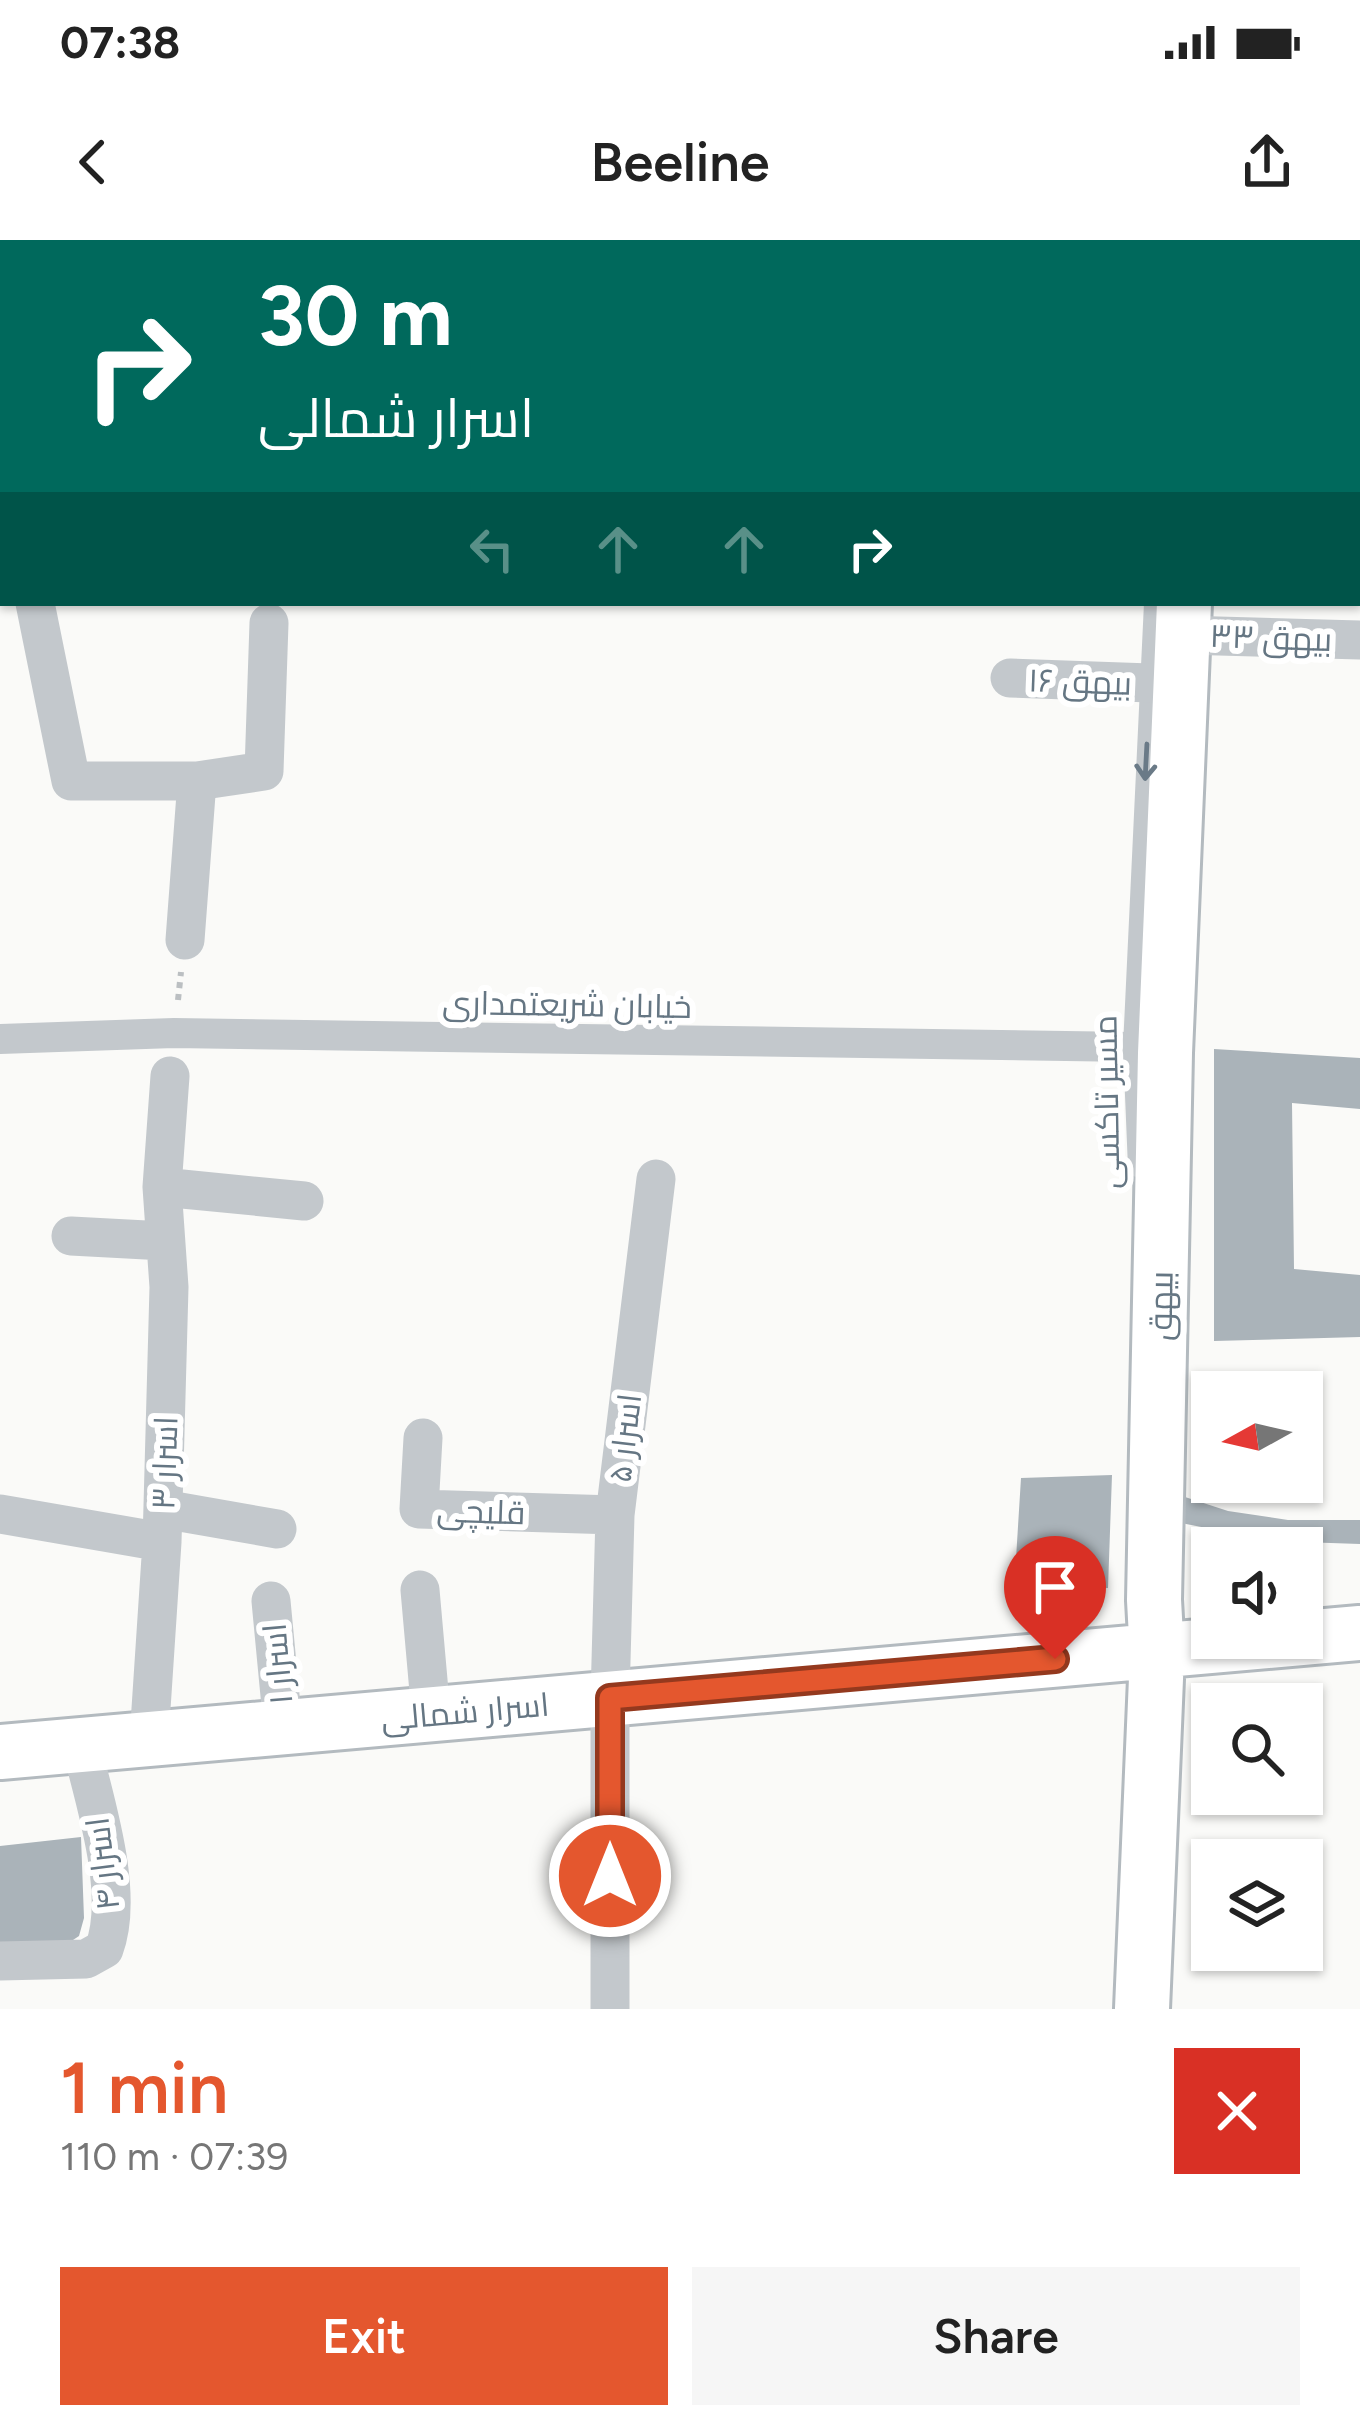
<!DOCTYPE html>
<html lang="en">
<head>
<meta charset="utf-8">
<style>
	body { margin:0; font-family:Figtree,Cairo,sans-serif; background:#f6f6f6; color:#222; height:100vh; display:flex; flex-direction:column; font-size:45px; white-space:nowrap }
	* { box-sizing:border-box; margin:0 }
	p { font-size:39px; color:#767676 }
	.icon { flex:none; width:66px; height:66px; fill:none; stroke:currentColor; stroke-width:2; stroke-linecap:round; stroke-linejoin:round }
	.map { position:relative; height:1769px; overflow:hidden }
	.panel { display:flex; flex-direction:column; background:#fff; flex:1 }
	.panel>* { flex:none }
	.guide { position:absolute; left:0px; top:0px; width:1362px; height:366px; box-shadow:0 3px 9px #0004; background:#00695c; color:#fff; overflow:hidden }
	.needle { width:78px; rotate:262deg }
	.controls { position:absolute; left:1191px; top:1131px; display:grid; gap:24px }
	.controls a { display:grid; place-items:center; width:132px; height:132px; border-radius:0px; background:#fff; box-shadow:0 3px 9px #0004; font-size:60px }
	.pin { position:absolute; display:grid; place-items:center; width:102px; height:102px; color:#fff; margin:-123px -51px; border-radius:50% 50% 50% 0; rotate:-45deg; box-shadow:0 0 12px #0007 }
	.pin .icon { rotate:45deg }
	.me { position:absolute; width:132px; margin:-66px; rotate:0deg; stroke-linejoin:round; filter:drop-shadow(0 0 9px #0008) }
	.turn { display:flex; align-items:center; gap:42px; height:252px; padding:0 60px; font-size:54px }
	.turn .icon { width:156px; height:156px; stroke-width:2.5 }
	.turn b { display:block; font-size:84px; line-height:102px }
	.lanes { display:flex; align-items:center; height:114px; padding:0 60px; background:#0003; justify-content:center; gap:60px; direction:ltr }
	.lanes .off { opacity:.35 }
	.round { display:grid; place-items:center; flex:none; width:126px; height:126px; border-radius:0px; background:#f6f6f6 }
	.summary { display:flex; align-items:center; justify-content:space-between; height:204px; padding:0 60px }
	h1 { font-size:72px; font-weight:600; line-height:90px; color:#e4572e }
	.button { display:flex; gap:24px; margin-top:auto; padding:24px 60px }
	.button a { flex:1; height:138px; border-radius:0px; background:#e4572e; color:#fff; font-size:48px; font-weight:600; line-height:138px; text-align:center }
	.button a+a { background:#f6f6f6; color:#222 }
	.status { display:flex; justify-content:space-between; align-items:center; height:84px; padding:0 60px; background:#fff; direction:ltr }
	.status svg { height:33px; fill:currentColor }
	header { display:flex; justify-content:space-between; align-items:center; height:156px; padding:0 60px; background:#fff; font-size:54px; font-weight:600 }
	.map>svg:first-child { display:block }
	.building { fill:#aab3b9 }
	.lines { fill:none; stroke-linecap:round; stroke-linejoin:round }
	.secondary-casing { stroke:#b3babf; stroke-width:60 }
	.path { stroke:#bbbfc2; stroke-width:6; stroke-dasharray:6 6; stroke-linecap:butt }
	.service { stroke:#c3c8cc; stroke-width:18 }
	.pedestrian { stroke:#c3c8cc; stroke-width:30 }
	.minor { stroke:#c3c8cc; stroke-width:39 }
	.secondary { stroke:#fff; stroke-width:54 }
	.oneway { stroke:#6a7a87 }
	.route-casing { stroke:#94391e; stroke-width:30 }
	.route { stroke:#e4572e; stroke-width:21 }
	.labels { text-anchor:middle; stroke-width:12; stroke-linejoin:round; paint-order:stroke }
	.street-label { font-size:33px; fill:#657683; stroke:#fff }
</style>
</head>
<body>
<div class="status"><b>07:38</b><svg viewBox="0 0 49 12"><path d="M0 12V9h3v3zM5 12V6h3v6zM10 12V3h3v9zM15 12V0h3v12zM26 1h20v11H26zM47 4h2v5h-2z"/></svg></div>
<header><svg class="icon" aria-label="back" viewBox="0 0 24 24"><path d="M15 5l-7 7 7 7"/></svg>Beeline<svg class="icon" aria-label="share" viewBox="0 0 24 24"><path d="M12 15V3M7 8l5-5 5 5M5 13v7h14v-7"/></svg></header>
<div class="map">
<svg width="1360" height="1769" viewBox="0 0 1360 1769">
	<rect width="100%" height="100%" fill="#fafaf8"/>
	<path class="building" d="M1214,809l146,9v51l-68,-6 2,166 66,6v62l-146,4z
		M1112,1235l-4,113 -94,3 7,-113z
		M1182,1256l46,15 60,9h72v24l-88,-3 -96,-19z
		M81,1597l3,81 -5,18 -21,14 -58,-4v-100z"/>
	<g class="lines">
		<defs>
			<path id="secondary" d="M1195,3v-3
				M0,1512l1360,-119
				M1142,1769l15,-354 -3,-55 11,-547 19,-450"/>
		</defs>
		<use href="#secondary" class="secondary-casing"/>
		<path class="path" d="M178,760l3,-28"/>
		<path class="service" d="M1168,3v-3
			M1137,928l-5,-121 21,-444"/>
		<path class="pedestrian" d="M0,799l174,-6 958,14"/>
		<path class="minor" d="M66,0v3
			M792,0l1,3
			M699,3l19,-3
			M0,84h3
			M0,196l3,12
			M35,363l36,178h126l67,-10 5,-148
			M1183,395l177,5
			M1010,438l169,6
			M185,700l12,-159
			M162,947l142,14
			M71,996l94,5
			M423,1198l-4,71 196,6
			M163,1269l114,20
			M0,1274l162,28
			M420,1350l11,124
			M271,1361l12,126
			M149,1499l13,-197 7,-255 -7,-100 8,-111
			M0,1721l86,-2 18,-10c21,-55 -9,-147 -23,-204
			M610,1769v-311l5,-183 41,-336"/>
		<use href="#secondary" class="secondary"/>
	</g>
	<defs><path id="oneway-shaft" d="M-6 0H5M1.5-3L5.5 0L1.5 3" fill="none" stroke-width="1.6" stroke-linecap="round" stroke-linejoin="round" transform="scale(3)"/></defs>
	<use class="oneway" href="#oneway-shaft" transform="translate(1146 522) rotate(93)"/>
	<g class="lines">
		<defs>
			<path id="route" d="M610,1636v-178l445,-39"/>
		</defs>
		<use href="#route" class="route-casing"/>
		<use href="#route" class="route"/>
	</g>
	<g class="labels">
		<g class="street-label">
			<text transform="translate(1271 397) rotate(2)" y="12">بیهق ۳۳</text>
			<text transform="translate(1080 441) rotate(2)" y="12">بیهق ۱۶</text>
			<text transform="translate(567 764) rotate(1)" y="12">خیابان شریعتمداری</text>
			<text transform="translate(1106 862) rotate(-91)" y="12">مسیر تاکسی</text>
			<text transform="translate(1160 1066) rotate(-89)" y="12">بیهق</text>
			<text transform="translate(624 1198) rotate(-83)" y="12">اسرار ۵</text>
			<text transform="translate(164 1223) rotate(-88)" y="12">اسرار ۳</text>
			<text transform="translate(481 1271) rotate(2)" y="12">قلیچی</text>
			<text transform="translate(277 1424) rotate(-95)" y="12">اسرار ۱</text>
			<text transform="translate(465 1471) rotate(-5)" y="12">اسرار شمالی</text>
			<text transform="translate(102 1624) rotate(-97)" y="12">اسرار ۴</text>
		</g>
	</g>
</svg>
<div class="controls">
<a><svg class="needle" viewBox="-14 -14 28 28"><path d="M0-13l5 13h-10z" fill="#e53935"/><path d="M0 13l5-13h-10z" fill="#767676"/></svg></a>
<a><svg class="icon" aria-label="sound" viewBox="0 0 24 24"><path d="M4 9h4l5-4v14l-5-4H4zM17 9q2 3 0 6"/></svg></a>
<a><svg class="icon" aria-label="search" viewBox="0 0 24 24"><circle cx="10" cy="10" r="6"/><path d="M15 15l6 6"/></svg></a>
<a><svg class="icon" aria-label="layers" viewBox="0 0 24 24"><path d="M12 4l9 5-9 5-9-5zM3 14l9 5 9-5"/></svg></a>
</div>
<div class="pin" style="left:1055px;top:1419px;background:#d93025"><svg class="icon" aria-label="arrive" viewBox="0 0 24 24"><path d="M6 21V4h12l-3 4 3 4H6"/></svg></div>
<svg class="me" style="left:610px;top:1636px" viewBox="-20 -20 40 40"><circle r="17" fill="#e4572e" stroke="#fff" stroke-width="3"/><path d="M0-11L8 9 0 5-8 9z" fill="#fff"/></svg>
<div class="guide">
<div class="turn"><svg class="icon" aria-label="right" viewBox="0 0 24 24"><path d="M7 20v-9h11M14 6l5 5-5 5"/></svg><div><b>30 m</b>اسرار شمالی</div></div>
<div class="lanes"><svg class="icon off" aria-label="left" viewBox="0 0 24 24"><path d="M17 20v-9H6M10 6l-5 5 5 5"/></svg><svg class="icon off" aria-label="ahead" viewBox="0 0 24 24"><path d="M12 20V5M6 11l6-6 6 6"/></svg><svg class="icon off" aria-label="ahead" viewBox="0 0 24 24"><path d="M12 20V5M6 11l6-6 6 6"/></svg><svg class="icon" aria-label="right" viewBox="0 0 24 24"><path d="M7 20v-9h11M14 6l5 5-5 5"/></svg></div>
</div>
</div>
<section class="panel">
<div class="summary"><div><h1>1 min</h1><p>110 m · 07:39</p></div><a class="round" style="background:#d93025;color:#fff"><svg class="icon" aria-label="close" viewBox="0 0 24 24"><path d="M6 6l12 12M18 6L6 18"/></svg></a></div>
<div class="button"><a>Exit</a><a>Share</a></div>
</section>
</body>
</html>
